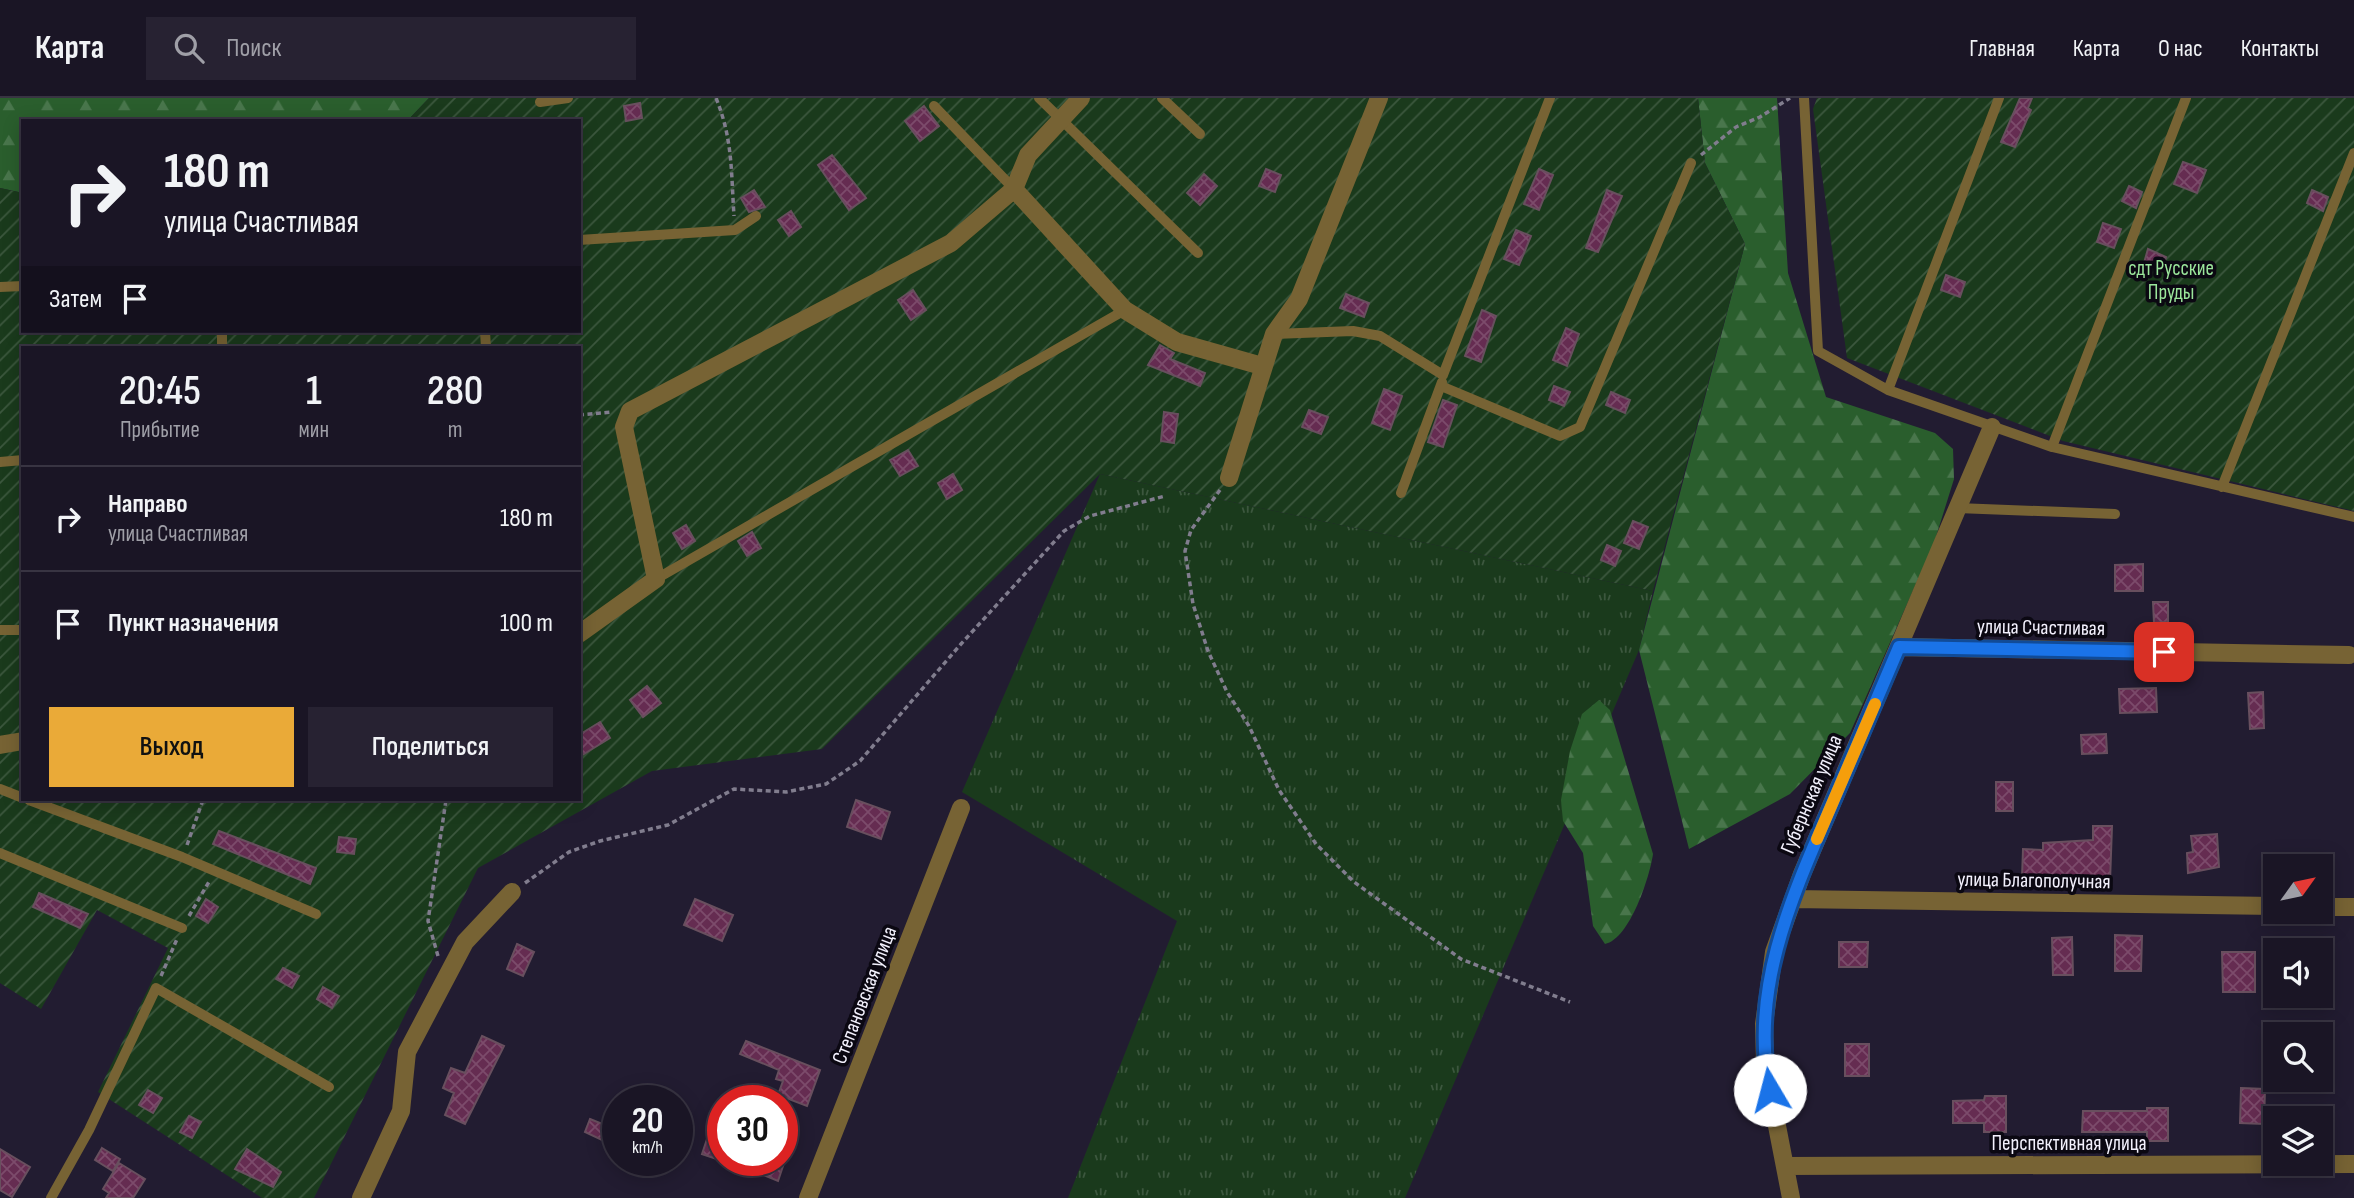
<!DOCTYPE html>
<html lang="ru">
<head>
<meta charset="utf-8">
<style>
	body { margin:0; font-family:"Sofia Sans Condensed",sans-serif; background:#272232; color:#f1f3f6; height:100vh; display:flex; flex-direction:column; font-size:26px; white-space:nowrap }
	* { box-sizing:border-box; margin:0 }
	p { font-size:23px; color:#9f9fa7 }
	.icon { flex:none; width:38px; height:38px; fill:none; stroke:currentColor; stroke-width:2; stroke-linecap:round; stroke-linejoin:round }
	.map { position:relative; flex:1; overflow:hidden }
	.sheet { position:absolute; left:21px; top:248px; width:560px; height:455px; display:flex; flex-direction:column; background:#1a1525; border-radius:0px; box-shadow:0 4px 18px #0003,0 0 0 2px #383442 }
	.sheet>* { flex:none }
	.hud { position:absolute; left:21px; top:21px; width:560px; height:214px; border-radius:0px; box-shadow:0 4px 18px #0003,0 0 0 2px #383442; background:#1a1525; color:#f1f3f6; overflow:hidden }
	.needle { width:46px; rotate:57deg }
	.fabs { position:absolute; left:2263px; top:756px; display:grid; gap:14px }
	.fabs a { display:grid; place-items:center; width:70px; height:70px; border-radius:0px; background:#1a1525; box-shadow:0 4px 18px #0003,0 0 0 2px #383442; font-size:35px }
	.speed { position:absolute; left:602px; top:987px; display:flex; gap:14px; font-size:35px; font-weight:700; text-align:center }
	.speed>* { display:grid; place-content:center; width:91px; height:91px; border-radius:50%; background:#1a1525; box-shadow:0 4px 18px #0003,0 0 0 2px #383442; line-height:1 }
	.speed small { font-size:18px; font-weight:400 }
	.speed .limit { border:10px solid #d22; background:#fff; color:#111 }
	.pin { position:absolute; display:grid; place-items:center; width:60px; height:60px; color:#fff; margin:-30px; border-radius:14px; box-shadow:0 4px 10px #0006 }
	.me { position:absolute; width:77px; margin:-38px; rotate:352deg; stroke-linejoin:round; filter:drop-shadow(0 0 5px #0008) }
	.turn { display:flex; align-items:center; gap:24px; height:147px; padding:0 28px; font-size:32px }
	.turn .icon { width:91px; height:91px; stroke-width:2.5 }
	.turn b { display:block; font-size:49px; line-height:60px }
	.then { display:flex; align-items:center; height:66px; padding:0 28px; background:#0003; gap:14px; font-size:26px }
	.eta { display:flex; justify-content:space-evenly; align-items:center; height:119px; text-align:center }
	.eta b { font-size:42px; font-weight:600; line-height:49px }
	.button { display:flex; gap:14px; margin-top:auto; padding:14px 28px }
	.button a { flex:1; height:80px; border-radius:0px; background:#eaaa38; color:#111; font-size:28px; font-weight:600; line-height:80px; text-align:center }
	.button a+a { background:#272232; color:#f1f3f6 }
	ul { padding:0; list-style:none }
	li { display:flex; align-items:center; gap:21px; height:105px; padding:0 28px; border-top:2px solid #383442 }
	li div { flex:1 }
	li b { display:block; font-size:26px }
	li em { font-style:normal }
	header { display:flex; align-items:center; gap:42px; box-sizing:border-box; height:98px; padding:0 35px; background:#1a1525; border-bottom:2px solid #383442 }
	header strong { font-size:33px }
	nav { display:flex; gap:38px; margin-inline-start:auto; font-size:24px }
	.search { width:490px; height:63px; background:#272232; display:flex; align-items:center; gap:18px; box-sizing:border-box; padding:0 24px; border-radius:0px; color:#9f9fa7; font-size:26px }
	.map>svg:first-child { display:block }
	.grass { fill:url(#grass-tufts) }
	.forest { fill:url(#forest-firs) }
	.garden { fill:url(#garden-furrows); fill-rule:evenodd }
	.building { fill:url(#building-cross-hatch); stroke:#684f5e; stroke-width:2 }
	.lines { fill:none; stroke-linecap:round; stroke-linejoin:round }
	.path { stroke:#817d8e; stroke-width:3.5; stroke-dasharray:5 3.5; stroke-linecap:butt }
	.service { stroke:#776334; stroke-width:10 }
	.minor { stroke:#776334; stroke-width:18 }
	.route-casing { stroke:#114b97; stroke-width:18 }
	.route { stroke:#1a73e8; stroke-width:12 }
	.slow { stroke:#f59e0b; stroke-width:12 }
	.labels { text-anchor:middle; stroke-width:7; stroke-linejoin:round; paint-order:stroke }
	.park-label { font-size:21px; fill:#9be69b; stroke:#0b0812 }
	.street-label { font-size:21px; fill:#f3f1fd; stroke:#0b0812 }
</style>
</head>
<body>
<header>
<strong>Карта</strong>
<div class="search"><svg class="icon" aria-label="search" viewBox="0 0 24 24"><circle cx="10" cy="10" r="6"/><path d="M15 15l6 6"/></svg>Поиск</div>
<nav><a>Главная</a><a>Карта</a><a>О нас</a><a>Контакты</a></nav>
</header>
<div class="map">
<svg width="2354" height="1100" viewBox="0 0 2354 1100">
	<defs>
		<pattern id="grass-tufts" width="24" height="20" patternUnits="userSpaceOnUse" patternTransform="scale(1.75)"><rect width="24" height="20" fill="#1a3a1c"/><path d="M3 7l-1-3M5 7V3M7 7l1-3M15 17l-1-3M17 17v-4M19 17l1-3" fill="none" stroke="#3c573e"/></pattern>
		<pattern id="forest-firs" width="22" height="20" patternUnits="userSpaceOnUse" patternTransform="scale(1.75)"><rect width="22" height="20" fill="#2a5e2d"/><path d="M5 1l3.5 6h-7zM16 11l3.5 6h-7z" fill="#49764c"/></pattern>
		<pattern id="garden-furrows" width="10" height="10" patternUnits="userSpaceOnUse" patternTransform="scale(1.75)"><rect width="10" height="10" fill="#1a3a1c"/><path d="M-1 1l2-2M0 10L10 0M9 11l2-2" fill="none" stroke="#3c573e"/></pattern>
		<pattern id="building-cross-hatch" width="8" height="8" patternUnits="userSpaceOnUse" patternTransform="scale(1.75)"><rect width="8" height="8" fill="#652c51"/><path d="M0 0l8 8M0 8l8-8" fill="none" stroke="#7c4b6b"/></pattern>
	</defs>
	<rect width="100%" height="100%" fill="#221c31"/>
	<path class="grass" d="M1100,376l553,117 -14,59 -234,548h-337l109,-277 -215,-129z"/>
	<path class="forest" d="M0,0h429l-22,23h-384v72l-23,-5z
		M1698,0h79l11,175 38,124 109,36 18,16 1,30 -20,64 -84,190 -60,61 -101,55 -50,-199 106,-406 -40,-81z
		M1599,602l11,10 43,144c-3,22 -23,85 -48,90l-12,-18 -10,-73 -20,-32 -2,-21 9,-49 12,-37z"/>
	<path class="garden" d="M429,0h1269l7,65 40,81 -92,347 -553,-117 -278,275 -170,22 -174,97 -164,330h-52l-164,-106 70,-144 -71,-38 -56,99 -41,-26v-795l23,5v138h556v-210h-172zM23,250h556v452h-556z
		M1817,0h537v413l-291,-70 -216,-83 -34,-249z"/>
	<path class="building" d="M2020,0h12l-4,10 3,2 -16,37 -14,-5z
		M640,5l2,15 -16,3 -2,-15z
		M924,8l15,20 -19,15 -15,-20z
		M832,57l34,43 -17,12 -31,-45z
		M2183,64l23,8 -9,23 -23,-9z
		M1266,71l15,6 -6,17 -16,-6z
		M1539,71l14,6 -14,35 -15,-6z
		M1204,76l13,12 -17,19 -13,-12z
		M2129,88l13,6 -6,16 -14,-7z
		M754,92l11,17 -16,5 -8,-14z
		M1607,92l15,6 -24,56 -12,-4z
		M2312,92l16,7 -5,14 -16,-8z
		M791,113l10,16 -12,9 -11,-16z
		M2103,125l18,6 -7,19 -17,-6z
		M1516,132l15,6 -12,29 -15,-6z
		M2148,151l18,8 -4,13 -18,-7z
		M1946,177l19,7 -5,15 -19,-7z
		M913,192l13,20 -15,10 -13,-20z
		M1346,196l23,9 -5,14 -24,-9z
		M1482,212l14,6 -15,46 -16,-6z
		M1566,230l13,6 -12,32 -14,-6z
		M1160,247l14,8 -4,6 35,14 -5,13 -52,-21z
		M1554,288l16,6 -6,14 -15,-6z
		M1384,291l18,7 -12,34 -18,-7z
		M1611,294l19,8 -5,13 -19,-8z
		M1443,302l14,5 -14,42 -15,-5z
		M1309,312l19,7 -7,17 -19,-7z
		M1164,314l14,2 -4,29 -13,-2z
		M908,352l10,16 -18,10 -10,-16z
		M953,376l9,16 -15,9 -9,-16z
		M1633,423l15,6 -9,22 -15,-6z
		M686,427l9,16 -13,8 -9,-16z
		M752,434l9,16 -14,8 -9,-15z
		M1607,447l14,6 -6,15 -14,-6z
		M2143,466v27h-28v-26z
		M2153,504h15v20l-14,1z
		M647,588l14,17 -18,14 -13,-17z
		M2156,590l1,24 -37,1 -1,-24z
		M2263,594l1,36 -14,1 -2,-36z
		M600,624l10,16 -31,19v-22z
		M2106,636l1,19 -25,1 -1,-19z
		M1996,684h17v29h-17z
		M856,702l34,12 -9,27 -34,-12z
		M2093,728h19l-2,56 -88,-4 1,-29 20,1v-7l50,-3z
		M219,733l97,37 -6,16 -97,-40z
		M2217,736l2,33 -31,6 -1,-20 6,-1 -2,-16z
		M339,739l17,2 -2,15 -17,-2z
		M39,795l49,21 -8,14 -47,-21z
		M206,801l12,8 -10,16 -12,-7z
		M695,801l38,16 -11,26 -38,-16z
		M2115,837l27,1 -1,35h-26z
		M2072,839l1,38h-20l-1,-37z
		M1839,844h29l-1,25h-28z
		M517,846l17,8 -11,24 -16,-7z
		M2222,854h33v40h-32z
		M283,870l16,8 -7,12 -16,-9z
		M323,889l16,9 -7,12 -15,-9z
		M482,938l22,10 -39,78 -20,-9 9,-22 -11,-5 8,-20 14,5z
		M746,943l74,29 -13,36 -29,-11 5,-14 -7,-2 3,-9 -39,-16z
		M1845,946h24v32h-24z
		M2241,990l24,1 -1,35 -24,-1z
		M148,992l14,8 -9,15 -14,-8z
		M1985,998h21v36h-22v-9h-31v-22l31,-1z
		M2147,1010h21v33h-21v-9h-65l1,-21h64z
		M189,1018l12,6 -9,16 -12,-6z
		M590,1021l20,8 -6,14 -19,-9z
		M708,1038l15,6v19l-21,-7z
		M102,1050l18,11 -7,12 -18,-11z
		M0,1051l30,18 -18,30 -12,-7z
		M247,1051l34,23 -8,15 -38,-18z
		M727,1062h58l-7,21z
		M119,1065l26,16 -12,19h-27l3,-5 -6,-4z"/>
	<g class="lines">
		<path class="path" d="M716,0c17,42 15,74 18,118
			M1701,57l35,-28 24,-10 30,-19
			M579,317l33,-3
			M1220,392l-29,40 -6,21 8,53 15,47 19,41 22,34 30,64 37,54 38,38 107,77 109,43
			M187,747l16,-45
			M525,785l44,-31 31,-11 68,-16 66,-36 52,3 40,-8 34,-23 101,-117 103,-113 26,-15 75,-20
			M189,818l21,-36
			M438,858l-10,-35 18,-121
			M161,878l16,-37"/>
		<path class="service" d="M1039,0l159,155
			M1162,0l38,36
			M1804,0l14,253 70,39 164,57 302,70
			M540,4l28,-4
			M934,8l80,83
			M579,142l156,-10 21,-14
			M0,189l23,-1
			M222,233v17
			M485,233l1,17
			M1274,236l79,-3 27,5 63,39 107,-277
			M1441,288l119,50 20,-9 111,-264
			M1888,292l111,-292
			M2052,349l134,-349
			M0,364l23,-2
			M2222,389l132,-334
			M1401,395l41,-111
			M1957,410l158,6
			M656,481l469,-269
			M0,532h23
			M0,691l23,9
			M29,702l153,57 134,57
			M0,755l182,75
			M51,1100l38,-68 67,-142 173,99"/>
		<path class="minor" d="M1014,91l111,121 52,32 85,24
			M1229,380l45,-144 25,-35 80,-201
			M579,536l77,-55 -32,-152 6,-16 321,-168 63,-54 14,-34 53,-57
			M1899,549l450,8
			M0,647l23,-4
			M1793,801l482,7
			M2320,809h34
			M1785,1068l569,-2
			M361,1100l40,-87 6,-59 58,-110 47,-50
			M808,1100l153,-390
			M1791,1100l-26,-134 -1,-40 10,-72 28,-78 190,-447"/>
	</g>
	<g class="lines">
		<defs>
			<path id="route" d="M1770,992c-21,-101 23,-196 62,-286 22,-52 45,-105 67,-157l265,5"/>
		</defs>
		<use href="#route" class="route-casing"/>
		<use href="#route" class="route"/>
		<path class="slow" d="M1817,741l58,-135"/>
	</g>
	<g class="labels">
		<g class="park-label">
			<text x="2171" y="177">сдт Русские<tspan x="2171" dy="24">Пруды</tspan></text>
		</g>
		<g class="street-label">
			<text transform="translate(2041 529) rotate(1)" y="7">улица Счастливая</text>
			<text transform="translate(1811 696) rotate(-67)" y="7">Губернская улица</text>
			<text transform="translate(2034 782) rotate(1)" y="7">улица Благополучная</text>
			<text transform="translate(864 897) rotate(-69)" y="7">Степановская улица</text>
			<text x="2069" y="1052">Перспективная улица</text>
		</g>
	</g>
</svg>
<div class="fabs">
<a><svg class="needle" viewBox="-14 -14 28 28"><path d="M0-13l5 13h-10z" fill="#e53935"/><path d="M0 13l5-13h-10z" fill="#9f9fa7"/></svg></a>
<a><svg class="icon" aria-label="sound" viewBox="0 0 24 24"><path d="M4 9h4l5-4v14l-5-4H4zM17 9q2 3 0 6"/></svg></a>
<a><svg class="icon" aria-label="search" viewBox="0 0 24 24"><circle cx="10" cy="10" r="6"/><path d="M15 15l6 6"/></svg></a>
<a><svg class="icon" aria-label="layers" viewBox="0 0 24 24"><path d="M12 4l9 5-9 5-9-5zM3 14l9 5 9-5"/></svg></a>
</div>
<div class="speed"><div>20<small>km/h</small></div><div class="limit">30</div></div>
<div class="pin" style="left:2164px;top:554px;background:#d93025"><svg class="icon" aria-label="arrive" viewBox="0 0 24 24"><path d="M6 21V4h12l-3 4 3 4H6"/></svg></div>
<svg class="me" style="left:1770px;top:992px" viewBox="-20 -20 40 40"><circle r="19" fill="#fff"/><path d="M0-13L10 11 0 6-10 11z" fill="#1a73e8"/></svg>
<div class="hud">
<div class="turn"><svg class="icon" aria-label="right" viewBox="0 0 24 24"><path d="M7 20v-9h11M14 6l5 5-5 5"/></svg><div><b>180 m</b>улица Счастливая</div></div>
<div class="then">Затем<svg class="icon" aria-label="arrive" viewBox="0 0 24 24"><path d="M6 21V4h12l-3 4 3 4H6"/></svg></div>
</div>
<section class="sheet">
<div class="eta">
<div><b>20:45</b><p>Прибытие</p></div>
<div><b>1</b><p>мин</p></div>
<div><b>280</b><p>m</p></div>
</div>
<ul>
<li><svg class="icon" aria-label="right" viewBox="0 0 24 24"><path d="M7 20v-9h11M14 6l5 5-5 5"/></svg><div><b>Направо</b><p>улица Счастливая</p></div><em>180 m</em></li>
<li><svg class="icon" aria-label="arrive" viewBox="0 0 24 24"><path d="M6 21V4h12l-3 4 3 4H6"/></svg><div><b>Пункт назначения</b></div><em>100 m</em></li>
</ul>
<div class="button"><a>Выход</a><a>Поделиться</a></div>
</section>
</div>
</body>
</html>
